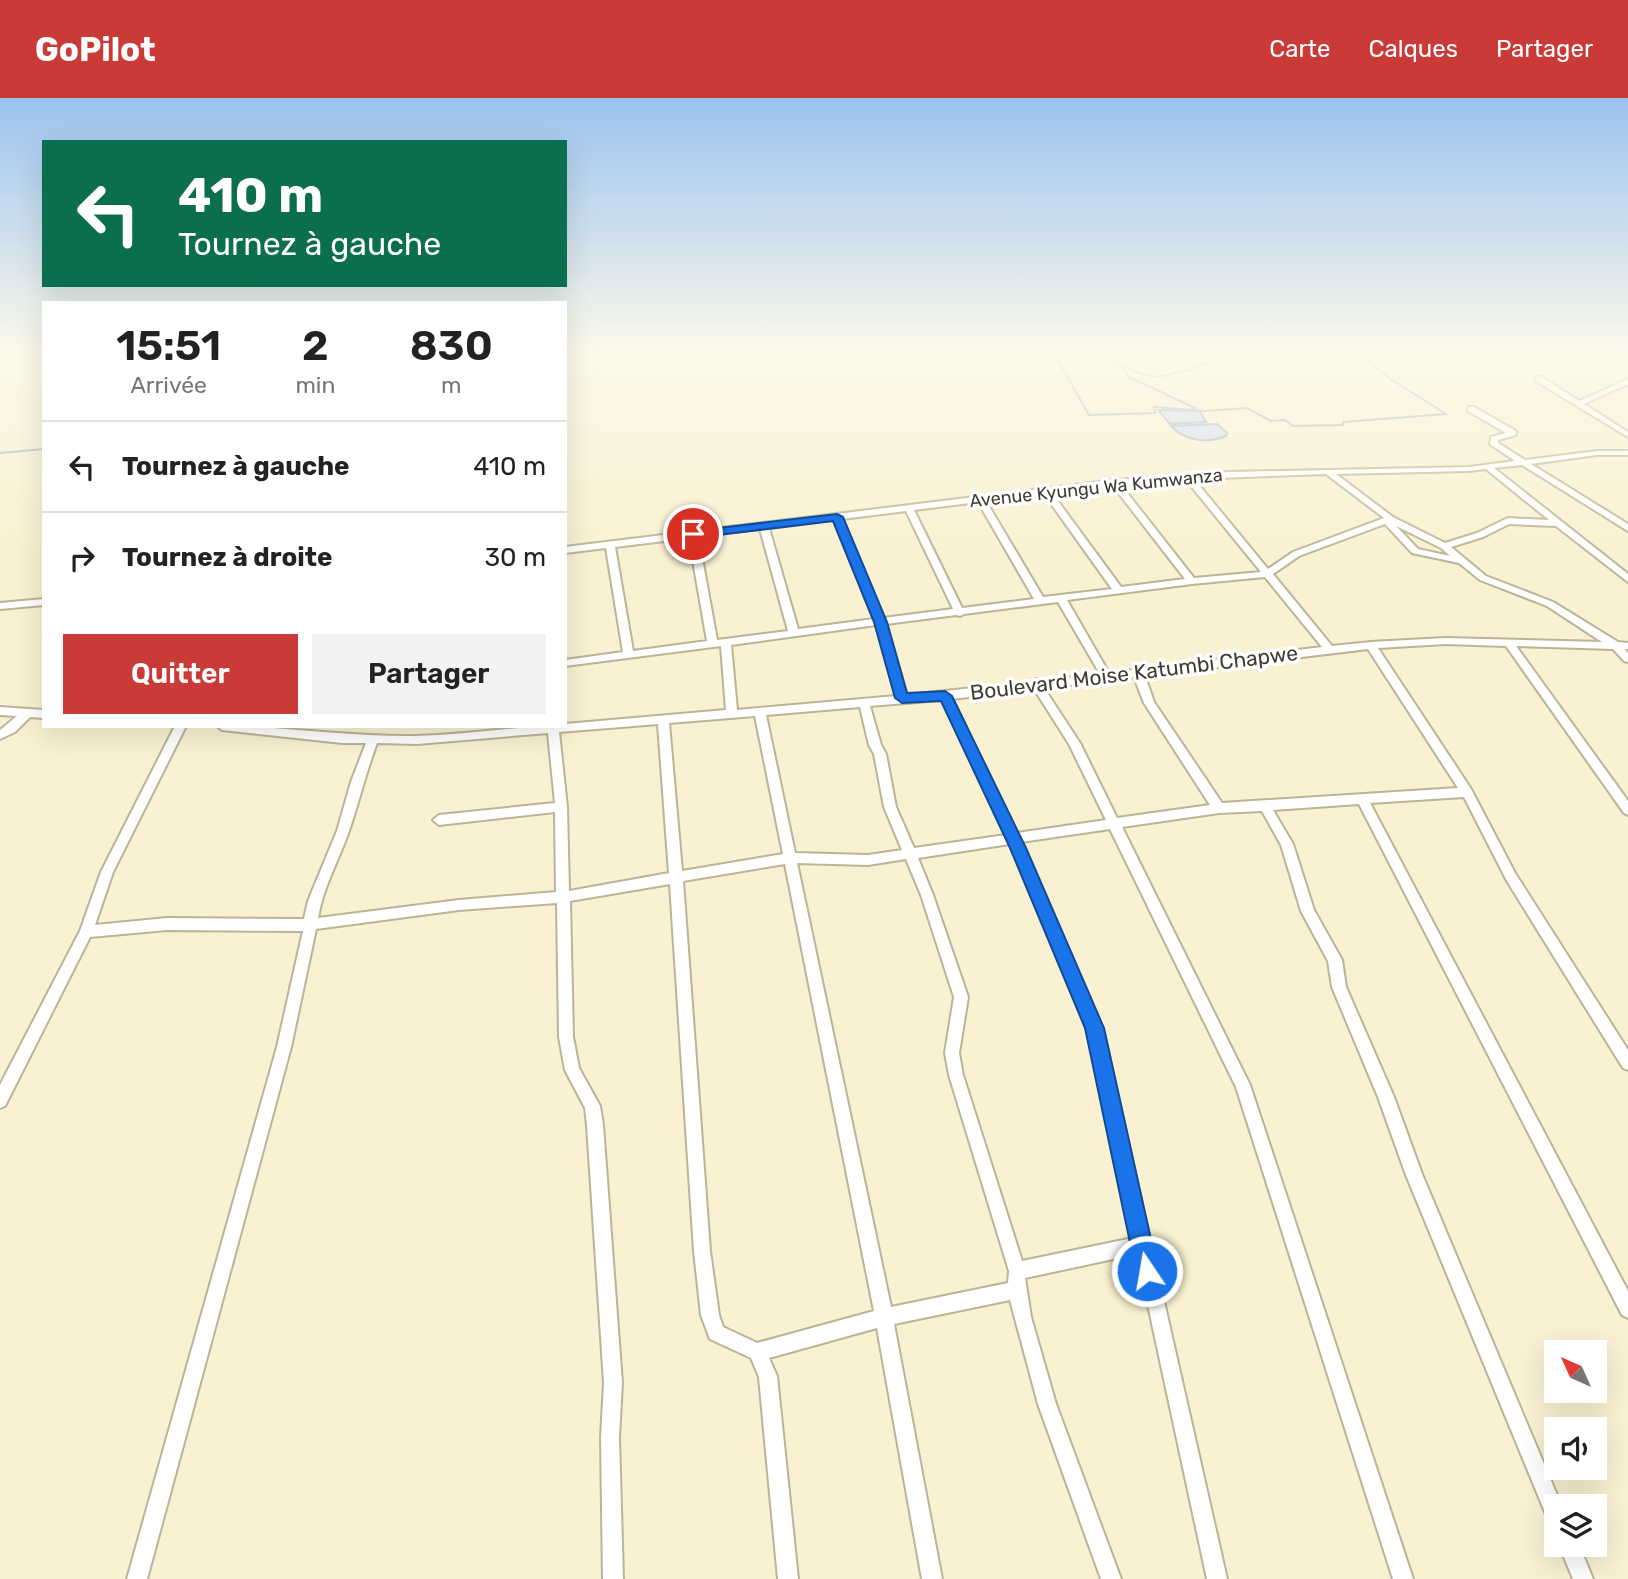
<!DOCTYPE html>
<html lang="fr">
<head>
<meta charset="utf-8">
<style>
	body { margin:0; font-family:Rubik,sans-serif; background:#f2f2f2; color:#222; height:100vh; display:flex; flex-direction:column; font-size:26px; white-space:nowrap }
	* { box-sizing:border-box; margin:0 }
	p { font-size:23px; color:#767676 }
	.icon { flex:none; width:38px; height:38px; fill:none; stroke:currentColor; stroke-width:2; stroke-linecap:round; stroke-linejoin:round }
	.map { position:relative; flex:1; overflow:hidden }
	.drawer { position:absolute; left:42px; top:203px; width:525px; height:427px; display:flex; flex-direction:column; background:#fff; border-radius:0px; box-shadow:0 7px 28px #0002 }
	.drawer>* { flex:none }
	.top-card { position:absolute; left:42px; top:42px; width:525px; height:147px; border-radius:0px; box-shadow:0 7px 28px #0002; background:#0b6e4f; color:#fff; overflow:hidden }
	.needle { width:46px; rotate:315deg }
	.buttons { position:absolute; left:1544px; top:1242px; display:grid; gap:14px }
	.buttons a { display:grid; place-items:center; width:63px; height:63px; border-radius:0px; background:#fff; box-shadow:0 7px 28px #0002; font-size:35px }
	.pin { position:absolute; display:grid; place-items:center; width:60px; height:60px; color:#fff; margin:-30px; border:4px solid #fff; border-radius:50%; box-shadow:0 2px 7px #0007 }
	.me { position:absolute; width:77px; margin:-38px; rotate:348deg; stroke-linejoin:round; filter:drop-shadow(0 0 5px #0008) }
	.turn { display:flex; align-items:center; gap:24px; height:147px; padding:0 21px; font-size:32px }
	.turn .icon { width:91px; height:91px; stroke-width:2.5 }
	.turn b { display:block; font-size:49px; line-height:60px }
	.eta { display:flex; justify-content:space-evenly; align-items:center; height:119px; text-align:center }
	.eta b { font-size:42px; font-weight:600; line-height:49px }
	.button { display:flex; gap:14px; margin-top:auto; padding:14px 21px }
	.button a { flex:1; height:80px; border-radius:0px; background:#ca3b38; color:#fff; font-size:28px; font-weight:600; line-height:80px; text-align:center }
	.button a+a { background:#f2f2f2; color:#222 }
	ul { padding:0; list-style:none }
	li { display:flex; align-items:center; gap:21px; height:91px; padding:0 21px; border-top:2px solid #e0e0e0 }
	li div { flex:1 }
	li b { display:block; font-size:26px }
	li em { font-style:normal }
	header { display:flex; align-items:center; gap:42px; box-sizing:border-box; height:98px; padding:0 35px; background:#ca3b38; color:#fff }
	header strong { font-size:33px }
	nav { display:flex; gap:38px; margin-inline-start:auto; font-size:24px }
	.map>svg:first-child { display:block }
	.water { fill:#c7dafc; stroke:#9eabbf; stroke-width:2 }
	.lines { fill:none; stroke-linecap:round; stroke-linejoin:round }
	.stream { stroke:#9eabbf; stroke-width:2 }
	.minor-casing { stroke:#bcb496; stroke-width:4 }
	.minor { fill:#fff; fill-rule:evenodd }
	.route { fill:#1a73e8; stroke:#114b97; stroke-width:2 }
	.labels { text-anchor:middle; stroke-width:7; stroke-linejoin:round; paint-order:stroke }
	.far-street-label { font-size:18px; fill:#403d30; stroke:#fff }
	.street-label { font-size:21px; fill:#403d30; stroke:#fff }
</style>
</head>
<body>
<header>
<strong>GoPilot</strong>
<nav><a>Carte</a><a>Calques</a><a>Partager</a></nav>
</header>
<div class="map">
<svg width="1628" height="1481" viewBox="0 0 1628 1481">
	<rect width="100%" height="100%" fill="#f9f1d1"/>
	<path class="water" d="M1158,312l42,1 6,11 -36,2z
		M1217,326l10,9 -1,3c-19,8 -41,5 -55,-10z"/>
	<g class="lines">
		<path class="stream" d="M753,255h12
			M862,255l139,3h10l2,-3
			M1045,255h8
			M1064,256l-9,1 34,60 66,-2 -1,-6 51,4 42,-3 24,13 14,-1 8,6 50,-1v-3l103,-8 -57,-36 -32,-25
			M1065,256l37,2 40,18 15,3 33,-7 38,-17
			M1120,267l9,12 66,31
			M0,355l44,-4"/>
		<defs>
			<path id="minor" d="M1536,279h6l37,24 49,-22v5l-44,20 44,28v5l-92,-56z
				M1468,309h6l42,24v4l-18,5v3l27,17 72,-9h31v4h-31l-66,9 97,60v7l-106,-66 -28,3 134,106v8l-72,-56 -47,-2 -26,13 -32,10 35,29 67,26 65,40 10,1v6h-3l3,4v9l-4,-1 -11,-12 -97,-3 112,155v14l-4,-2 -118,-167 -61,-2 -67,4 93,141 44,84 113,177v20l-5,-2 -116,-187 -43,-84 -94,6 258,488v27l-6,-3 -263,-511 -86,6 20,34 21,66 28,50 4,27 48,110 28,77 140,333h-6v18l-7,-3 -143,-347 -28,-78 -46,-110 -4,-26 -27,-50 -20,-66 -19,-34 -43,2 -97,14 128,258 163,494h-20l-157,-492 -126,-258 -89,13 81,186 125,551h-20l-70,-325 -112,24 6,39 25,87 65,175h-20l-63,-175 -28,-104 -116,24 48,255h-20l-45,-251 -108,30 8,18 21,203h-20l-19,-202 -8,-19 -41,-19 -9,-24 -7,-64 -24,-367 -100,17 3,136 6,31 21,38 3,19 19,258 -3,54 4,142h-20l-2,-142 3,-54 -17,-258 -2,-17 -20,-38 -6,-33 -2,-134 -98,7 -143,19 -25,118 -144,532h-20l150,-532 26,-116 -136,-1 -77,7 -85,169 -5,2v-23l80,-154 21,-59 74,-146h11l-73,146 -18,53 72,-7 137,1 4,-18 29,-70 14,-49 15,-39h-24l-120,-13 -5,-4c66,0 131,11 198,10 50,-1 100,-10 150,-10v-2l161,-14 -5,-64 -156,20v-6l58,-8 -17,-104 -41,5v-6l550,-67 113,-8 241,-5 46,-6 -25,-17 1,-7 15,-4 -38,-22zM1486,371l63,51 -41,-2 -31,15 -32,10 -52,-26 -57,-43 133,-3zM1326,376l58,44 -91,34 -25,17 -74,-90zM1186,382l75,92 -67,6 -73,-93zM1113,388l72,93 -64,8 -69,-94zM1044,396l68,95 -69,8 -57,-96zM978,404l56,97 -72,9 -48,-98zM906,413l47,98 -70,9 -41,-99zM834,422l40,99 -76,10 -29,-101zM1385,426l27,29 47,10 21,17 67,26 55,36 -157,-4 -74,4 -39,4 -59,-72 26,-18zM1396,428l45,22 9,8 -32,-7zM760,431l28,102 -71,9 -19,-104zM689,440l18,103 -74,10 -18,-104zM1265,479l57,70 -213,26 -42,-73 125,-16zM1058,504l42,72 -60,7 -4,-2 -5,3 -124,13 -21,-71 70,-9 4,1 4,-2zM876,527l20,71 -159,14 -6,-65zM1368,551l90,139 -236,15 -68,-101 -9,-26zM1134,579l10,26 66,102 -93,13 -37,-75 -36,-55zM1034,591l35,55 37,76 -89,13 -65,-134zM942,602l64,135 -92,13 -18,-41 -10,-53 -5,-9 -11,-39zM860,609l9,38 5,9 10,53 18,43 -34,5 -73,-2 -29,-138zM755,618l28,138 -101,17 -13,-148zM658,626l11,149 -100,18 -2,-84 -8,-75zM548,635l7,70 -116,12 -6,5 6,5 116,-13 1,80 -97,8 -141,18c5,-31 21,-58 31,-87 10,-29 17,-59 28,-88l40,1zM1010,746l78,184 45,210 -111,23 -59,-186 -4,-22 9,-56 -35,-102 -15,-37zM906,761l15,36 33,102 -9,56 4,22 60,196 -1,12 -117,24 -94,-444 71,2zM785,766l89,447 -117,32 -34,-16 -4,-12 -9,-64 -27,-370z
				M44,501v6l-44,4v-6z
				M0,609l44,3v8l-14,-1 -15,15 -15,7v-9l17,-14 -17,-1z
				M1559,1447h20l14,34h-20z"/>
		</defs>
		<use href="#minor" class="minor-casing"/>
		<use href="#minor" class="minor"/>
	</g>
	<linearGradient id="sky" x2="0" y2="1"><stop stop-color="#9bc3f0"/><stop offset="0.55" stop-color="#fcf9ea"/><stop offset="1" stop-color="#fcf9ea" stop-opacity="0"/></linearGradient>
	<rect width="1628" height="462" fill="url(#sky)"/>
	<path class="route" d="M837,416l6,3 44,105 20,71 38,-2 7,5 74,152 78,180 54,243 -3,8 -8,3 -8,-3 -3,-8 -51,-243 -75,-180 -69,-147 -39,2 -7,-5 -21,-76 -41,-101 -140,17 -6,-4 6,-3z"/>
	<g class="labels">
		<g class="far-street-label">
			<text transform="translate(1096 390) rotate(-6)" y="6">Avenue Kyungu Wa Kumwanza</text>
		</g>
		<g class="street-label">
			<text transform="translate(1134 575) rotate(-7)" y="7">Boulevard Moise Katumbi Chapwe</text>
		</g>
	</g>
</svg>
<div class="buttons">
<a><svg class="needle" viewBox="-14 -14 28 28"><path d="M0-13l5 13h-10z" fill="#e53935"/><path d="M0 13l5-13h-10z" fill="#767676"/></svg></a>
<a><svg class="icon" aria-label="sound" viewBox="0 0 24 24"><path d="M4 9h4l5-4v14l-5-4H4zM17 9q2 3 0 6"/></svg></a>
<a><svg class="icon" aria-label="layers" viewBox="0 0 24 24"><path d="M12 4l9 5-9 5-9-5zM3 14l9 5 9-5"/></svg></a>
</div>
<div class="pin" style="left:693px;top:436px;background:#d93025"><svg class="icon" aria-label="arrive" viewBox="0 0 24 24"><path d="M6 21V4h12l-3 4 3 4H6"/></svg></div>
<svg class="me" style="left:1147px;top:1173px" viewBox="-20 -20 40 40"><circle r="17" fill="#1a73e8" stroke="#fff" stroke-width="3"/><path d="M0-11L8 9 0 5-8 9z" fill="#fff"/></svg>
<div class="top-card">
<div class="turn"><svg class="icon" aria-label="left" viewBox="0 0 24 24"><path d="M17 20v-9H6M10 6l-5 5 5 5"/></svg><div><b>410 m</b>Tournez à gauche</div></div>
</div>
<section class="drawer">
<div class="eta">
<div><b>15:51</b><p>Arrivée</p></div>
<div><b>2</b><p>min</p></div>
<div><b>830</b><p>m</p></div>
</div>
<ul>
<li><svg class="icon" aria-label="left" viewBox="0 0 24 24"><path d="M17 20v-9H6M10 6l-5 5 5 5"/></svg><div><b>Tournez à gauche</b></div><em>410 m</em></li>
<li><svg class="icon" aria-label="right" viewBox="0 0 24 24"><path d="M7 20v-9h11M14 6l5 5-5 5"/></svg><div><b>Tournez à droite</b></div><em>30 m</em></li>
</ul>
<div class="button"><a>Quitter</a><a>Partager</a></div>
</section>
</div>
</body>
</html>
